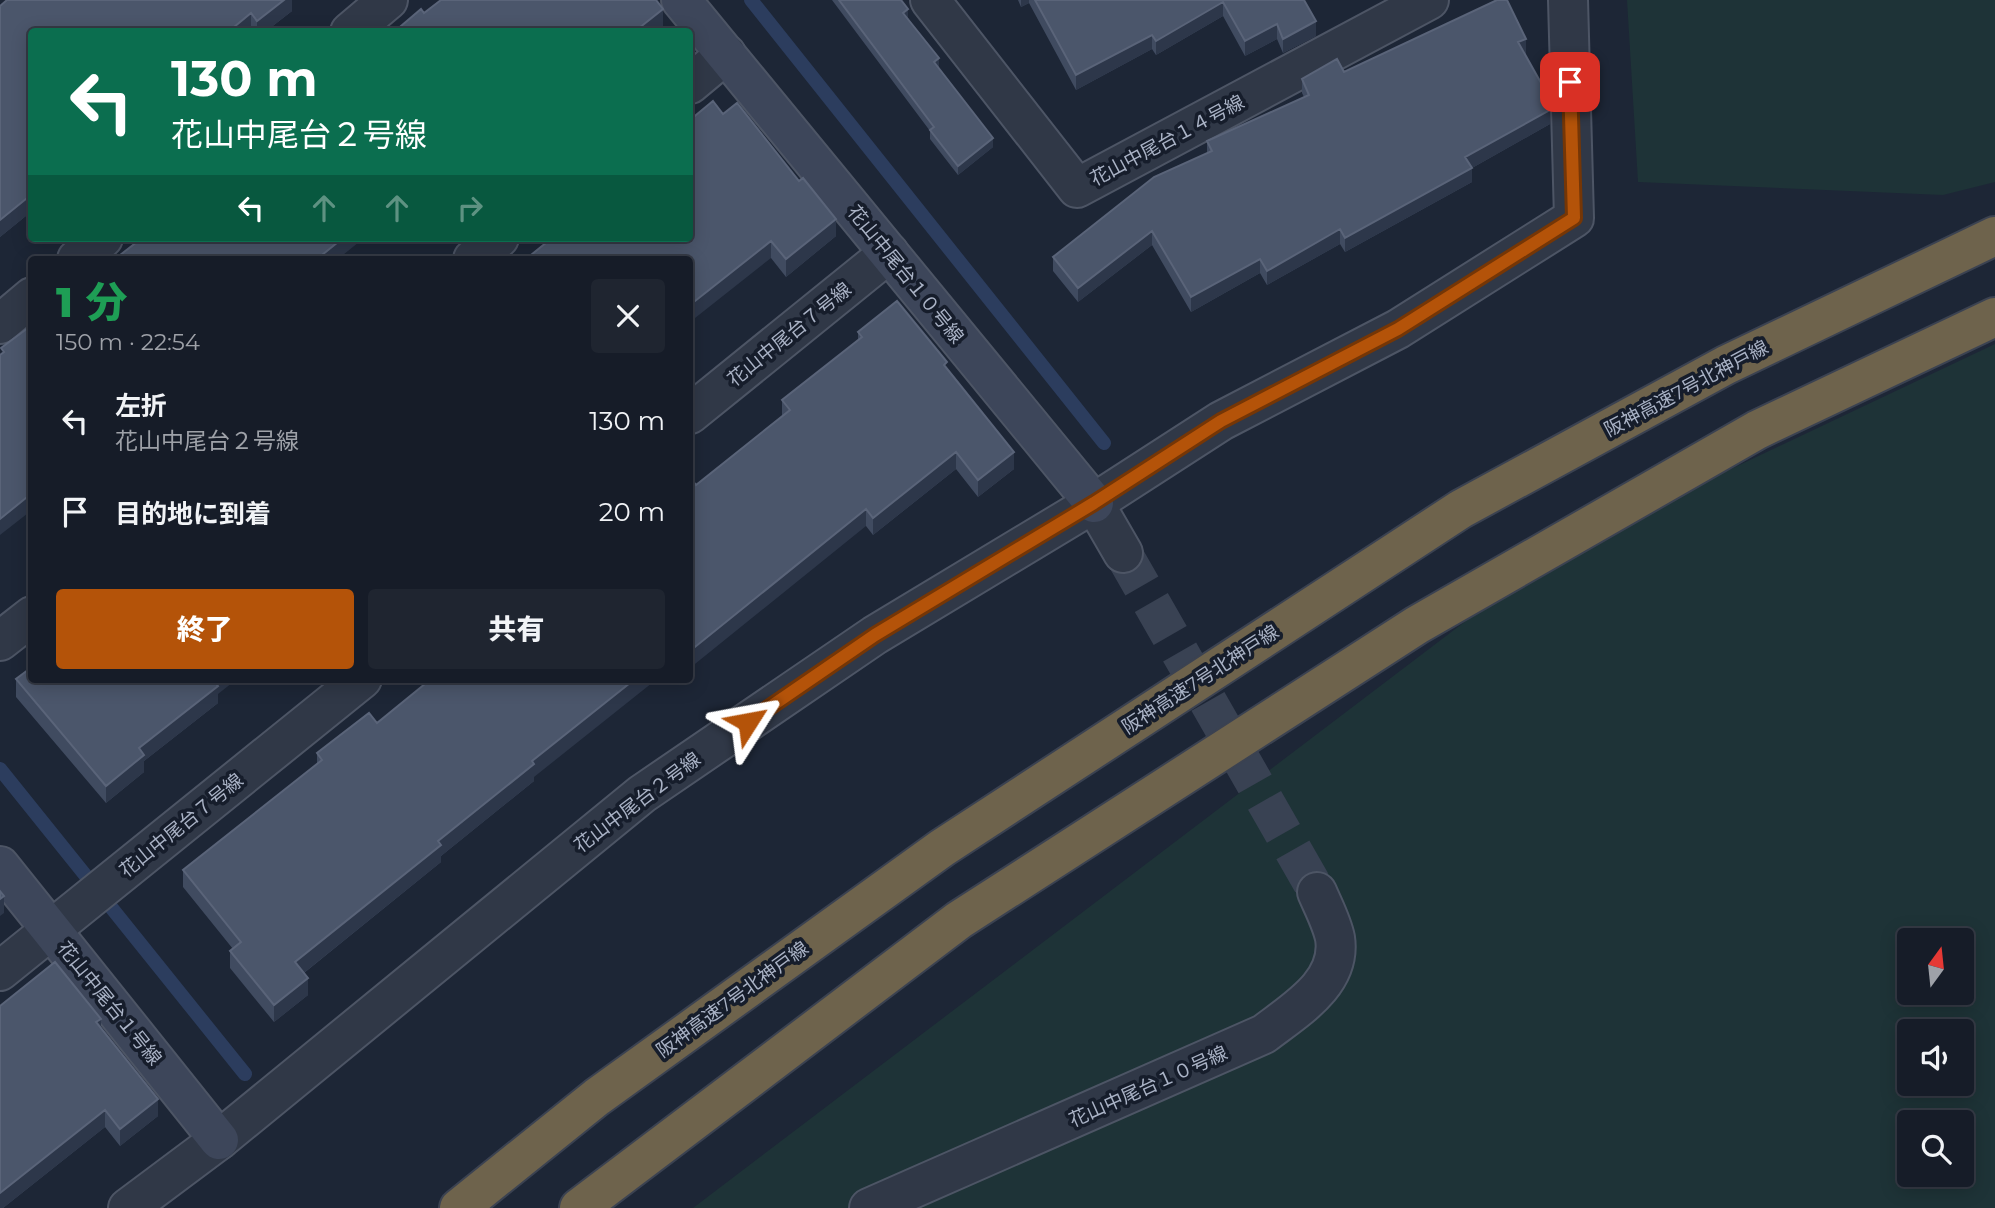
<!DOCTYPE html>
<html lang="ja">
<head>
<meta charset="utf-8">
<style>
	body { margin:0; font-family:Montserrat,"Noto Sans JP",sans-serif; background:#1f2530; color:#f1f3f6; height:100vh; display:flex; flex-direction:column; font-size:26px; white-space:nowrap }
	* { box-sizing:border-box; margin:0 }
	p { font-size:23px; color:#9ea1a8 }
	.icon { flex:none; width:38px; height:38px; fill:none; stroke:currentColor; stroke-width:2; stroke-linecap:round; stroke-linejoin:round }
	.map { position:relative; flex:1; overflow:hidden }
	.side { position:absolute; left:28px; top:256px; width:665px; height:427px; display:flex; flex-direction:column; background:#161c28; border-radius:7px; box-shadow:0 4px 18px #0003,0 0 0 2px #353a45 }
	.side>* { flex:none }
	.banner { position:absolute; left:28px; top:28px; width:665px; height:214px; border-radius:7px; box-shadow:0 4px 18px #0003,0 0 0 2px #353a45; background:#0b6e4f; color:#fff; overflow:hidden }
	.needle { width:46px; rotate:15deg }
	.tools { position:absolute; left:1897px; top:928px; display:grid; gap:14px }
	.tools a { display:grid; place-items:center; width:77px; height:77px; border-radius:7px; background:#161c28; box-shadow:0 4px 18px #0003,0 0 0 2px #353a45; font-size:35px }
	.pin { position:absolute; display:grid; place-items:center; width:60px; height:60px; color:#fff; margin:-30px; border-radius:14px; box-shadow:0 4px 10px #0006 }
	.me { position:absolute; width:77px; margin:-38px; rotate:56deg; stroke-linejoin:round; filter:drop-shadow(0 0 5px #0008) }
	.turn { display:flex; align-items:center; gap:24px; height:147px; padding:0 28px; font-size:32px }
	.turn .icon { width:91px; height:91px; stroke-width:2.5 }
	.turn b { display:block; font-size:49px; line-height:60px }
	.lanes { display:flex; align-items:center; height:66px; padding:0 28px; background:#0003; justify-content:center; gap:35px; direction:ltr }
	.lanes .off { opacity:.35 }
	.round { display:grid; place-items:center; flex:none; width:74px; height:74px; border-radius:7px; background:#1f2530 }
	.headline { display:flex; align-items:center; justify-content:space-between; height:119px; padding:0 28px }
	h1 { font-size:42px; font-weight:800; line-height:52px; color:#1e9e55 }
	.primary-button { display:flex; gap:14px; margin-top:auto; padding:14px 28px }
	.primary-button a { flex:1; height:80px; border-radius:7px; background:#b45309; color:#fff; font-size:28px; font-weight:800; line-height:80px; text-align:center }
	.primary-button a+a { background:#1f2530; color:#f1f3f6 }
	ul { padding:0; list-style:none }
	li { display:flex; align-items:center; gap:21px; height:91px; padding:0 28px }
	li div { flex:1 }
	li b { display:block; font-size:26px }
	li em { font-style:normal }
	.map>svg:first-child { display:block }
	.green { fill:#1e3337; fill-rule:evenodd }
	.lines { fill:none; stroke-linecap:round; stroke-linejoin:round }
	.stream { stroke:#2c3d5e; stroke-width:14 }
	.street-tunnel { stroke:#394253; stroke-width:38; stroke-dasharray:38 19; stroke-linecap:butt }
	.street-casing { stroke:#4d5565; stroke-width:42 }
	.secondary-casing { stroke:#4d5565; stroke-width:42 }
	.highway-casing { stroke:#3b4251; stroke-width:42 }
	.street { stroke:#303847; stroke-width:38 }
	.secondary { stroke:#3d465a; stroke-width:38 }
	.highway { stroke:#6e634c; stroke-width:38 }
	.wall { fill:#404b60 }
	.shaded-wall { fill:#2d374a }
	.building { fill:#4b566b; stroke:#5a6479; stroke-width:2 }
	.route-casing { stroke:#753606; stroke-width:18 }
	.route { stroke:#b45309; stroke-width:12 }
	.labels { text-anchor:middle; stroke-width:7; stroke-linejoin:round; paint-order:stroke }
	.street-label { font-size:19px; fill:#a9b2c5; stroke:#161d2b }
</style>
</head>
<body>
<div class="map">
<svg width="1995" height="1208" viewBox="0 0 1995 1208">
	<rect width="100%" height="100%" fill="#1d2636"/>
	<path class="green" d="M1627,0h368v182l-52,13 -305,-13z
		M1995,344v864h-1302l865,-657zM1909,940h53v52h-53zM1909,1031h53v52h-53zM1909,1122h53v52h-53z"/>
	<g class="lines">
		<path class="stream" d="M751,0l353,443
			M0,769l245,305"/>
		<path class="street-tunnel" d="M1123,553l194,339"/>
		<defs>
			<path id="street" d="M930,0l147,188 352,-188
				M350,32l38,-32
				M690,84l36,-30
				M77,259l26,-21
				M473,259l26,-21
				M0,324l32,-27
				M690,414l199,-161
				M1094,503l29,50
				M0,641l32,-25
				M0,971l362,-292
				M128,1208l91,-68 423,-346 233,-159 219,-132 127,-82 177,-92 176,-111 -6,-218
				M869,1208l395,-174c31,-24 78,-51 71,-96 -3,-15 -12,-32 -18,-46"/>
			<path id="secondary" d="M681,0l413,503
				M0,866l219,274"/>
			<path id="highway" d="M459,1208l138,-111 345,-249 519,-339 265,-144 269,-129
				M579,1208l380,-288 458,-295 340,-195 238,-113"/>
		</defs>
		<use href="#street" class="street-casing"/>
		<use href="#secondary" class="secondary-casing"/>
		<use href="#highway" class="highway-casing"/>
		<use href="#street" class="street"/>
		<use href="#secondary" class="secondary"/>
		<use href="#highway" class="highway"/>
	</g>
	<path class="wall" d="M292,0v11l-27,21h-13l-1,-2 -219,2v179l-32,26v-231z
		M832,0h69l7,18 31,49 -1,1 55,79 -35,28 -28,-36v-8z
		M1018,0h286l12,36 -33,17 -6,-14 -32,17 -22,-40 -67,39 -4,-6 -76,41 -47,-87 -8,4z
		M1526,53l-1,1 25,70 -78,44v14l-127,70 -5,-8 -73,41 -7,-12 -69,39 -39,-67 -74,57 -25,-31v-14l154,-104v-12l97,-44 -2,-4v-14z
		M723,114l113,122 -50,41 -15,-19z
		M858,332l89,37 67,100 -36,28 -22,-28 -83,66 -7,-9 -170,-41 86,-68v-17l76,-60z
		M16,679l202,15v9l-74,58v11l-38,31 -90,-106z
		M377,723l157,54v4l-93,75v6l-137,111 4,22 -34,27 -44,-54v-17l3,-2 -50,-62v-17l134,-106v-11z
		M101,1028l57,88 -38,30 -15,-19 -102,81h-3z"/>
	<path class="shaded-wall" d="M284,0h8v11l-27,21h-8v-11z
		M1021,0h8v3l-8,4z
		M1223,2v14l-67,39v-14z
		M663,9v17l-8,6h-21z
		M908,9v9l-5,4v-9z
		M251,13v17l-2,2h-21z
		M1316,21v15l-33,17v-14z
		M1277,24v15l-32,17v-15z
		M1152,35v14l-76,41v-15z
		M1526,39v14l-8,4v-15z
		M939,58v9l-5,4v-9z
		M1550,110v14l-85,48v-15z
		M993,138v9l-35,28v-9z
		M1472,168v14l-127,70v-14z
		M32,194v17l-32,26v-17z
		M836,219v17l-50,41v-18z
		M1340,229v15l-73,41v-14z
		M1152,231v14l-74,57v-14z
		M343,238h21l-26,21h-21z
		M771,241v17l-81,64v-17z
		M1260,259v14l-69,39v-15z
		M956,452v17l-83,66v-17z
		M1014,452v17l-36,28v-17z
		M32,493v17l-32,25v-16z
		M866,509v17l-176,142v-17z
		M215,679h22l-19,15v9l-74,58v11l-38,31v-17l33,-38z
		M635,679h22l-123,98v4l-93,75v6l-146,118v-18l237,-201z
		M4,896v17l-4,3v-17z
		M308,978v17l-34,27v-17z
		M101,1019v17l-5,-14z
		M158,1099v17l-38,30v-17z
		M105,1110v17l-102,81h-3v-15z"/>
	<path class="building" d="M7,0h277l-27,21 -6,-8 -23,19h-196v162l-32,26v-214z
		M441,0h215l7,9 -29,23h-240l27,-23 3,4z
		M839,0h62l7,9 -5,4 36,45 -5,4 59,76 -35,28 -28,-36 4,-3z
		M1035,0h269l12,21 -33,18 -6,-15 -32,17 -22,-39 -67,39 -4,-6 -76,40z
		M1497,0h10l19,39 -8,3 31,55 1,13 -85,47 7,11 -127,70 -5,-9 -73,42 -7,-12 -69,38 -39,-66 -74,57 -25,-31 101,-80 58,-26 -5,-10 102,-46 -7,-16 35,-20 7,13z
		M713,101l10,13 14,-11 62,78 4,-3 33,41 -50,40 -15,-18 -81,64v-46h-164l26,-21h138v-118z
		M142,238h201l-26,21h-202z
		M897,301l50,61 -3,3 70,87 -36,28 -22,-28 -83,66 -7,-9 -176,142v-174l6,8 94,-75 -8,-10 80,-63 -4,-5z
		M32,325v168l-32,26v-164l4,-3 -3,-4z
		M32,667v12h183l-2,1 5,6 -79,62 5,7 -38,31 -90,-107z
		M431,679h204l-103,82 2,3 -96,77 3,4 -146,117 13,16 -34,27 -44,-54 11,-9 -58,-72 139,-110 -5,-7 52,-40 8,10z
		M0,891l4,5 -4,3z
		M55,962l46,57 -5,3 62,77 -38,30 -15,-19 -105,83v-187z"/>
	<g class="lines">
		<defs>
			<path id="route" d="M748,722l127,-87 219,-132 127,-82 177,-92 176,-111 -4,-136"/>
		</defs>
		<use href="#route" class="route-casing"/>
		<use href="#route" class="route"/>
	</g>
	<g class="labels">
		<g class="street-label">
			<text transform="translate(1167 140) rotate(-28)" y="7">花山中尾台１４号線</text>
			<text transform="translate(906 274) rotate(51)" y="7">花山中尾台１０号線</text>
			<text transform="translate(789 334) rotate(-39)" y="7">花山中尾台７号線</text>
			<text transform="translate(1686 388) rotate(-28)" y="7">阪神高速7号北神戸線</text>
			<text transform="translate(1200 679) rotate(-33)" y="7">阪神高速7号北神戸線</text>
			<text transform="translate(637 802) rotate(-37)" y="7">花山中尾台２号線</text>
			<text transform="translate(181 825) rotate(-39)" y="7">花山中尾台７号線</text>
			<text transform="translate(732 999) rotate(-36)" y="7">阪神高速7号北神戸線</text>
			<text transform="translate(110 1003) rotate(51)" y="7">花山中尾台１号線</text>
			<text transform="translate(1148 1086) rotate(-24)" y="7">花山中尾台１０号線</text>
		</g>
	</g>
</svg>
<div class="tools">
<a><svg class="needle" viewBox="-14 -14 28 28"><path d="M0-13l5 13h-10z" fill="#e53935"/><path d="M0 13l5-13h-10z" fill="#9ea1a8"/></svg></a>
<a><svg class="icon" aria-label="sound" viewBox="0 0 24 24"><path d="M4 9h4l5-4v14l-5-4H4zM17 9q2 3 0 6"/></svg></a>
<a><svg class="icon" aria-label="search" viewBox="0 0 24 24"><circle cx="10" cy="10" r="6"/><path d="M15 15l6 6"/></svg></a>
</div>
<div class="pin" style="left:1570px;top:82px;background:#d93025"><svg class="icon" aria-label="arrive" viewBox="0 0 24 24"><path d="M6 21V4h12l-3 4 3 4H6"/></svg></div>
<svg class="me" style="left:748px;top:722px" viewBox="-20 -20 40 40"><path d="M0-17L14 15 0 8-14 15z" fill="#b45309" stroke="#fff" stroke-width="4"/></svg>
<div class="banner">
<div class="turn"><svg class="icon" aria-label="left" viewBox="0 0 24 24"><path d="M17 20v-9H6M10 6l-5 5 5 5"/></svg><div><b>130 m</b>花山中尾台２号線</div></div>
<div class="lanes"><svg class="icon" aria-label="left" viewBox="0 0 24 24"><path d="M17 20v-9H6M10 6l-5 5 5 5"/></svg><svg class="icon off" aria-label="ahead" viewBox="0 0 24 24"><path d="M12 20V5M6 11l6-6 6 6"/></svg><svg class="icon off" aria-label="ahead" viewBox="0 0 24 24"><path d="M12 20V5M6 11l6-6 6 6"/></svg><svg class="icon off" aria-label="right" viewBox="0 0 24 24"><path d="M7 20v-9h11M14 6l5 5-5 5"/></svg></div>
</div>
<section class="side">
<div class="headline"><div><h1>1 分</h1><p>150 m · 22:54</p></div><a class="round"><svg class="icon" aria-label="close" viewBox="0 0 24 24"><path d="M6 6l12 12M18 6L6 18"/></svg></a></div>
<ul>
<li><svg class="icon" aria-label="left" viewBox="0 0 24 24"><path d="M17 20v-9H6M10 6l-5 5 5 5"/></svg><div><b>左折</b><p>花山中尾台２号線</p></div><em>130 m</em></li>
<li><svg class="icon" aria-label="arrive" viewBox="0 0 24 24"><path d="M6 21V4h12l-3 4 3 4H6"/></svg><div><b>目的地に到着</b></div><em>20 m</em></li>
</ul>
<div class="primary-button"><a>終了</a><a>共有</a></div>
</section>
</div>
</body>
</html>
